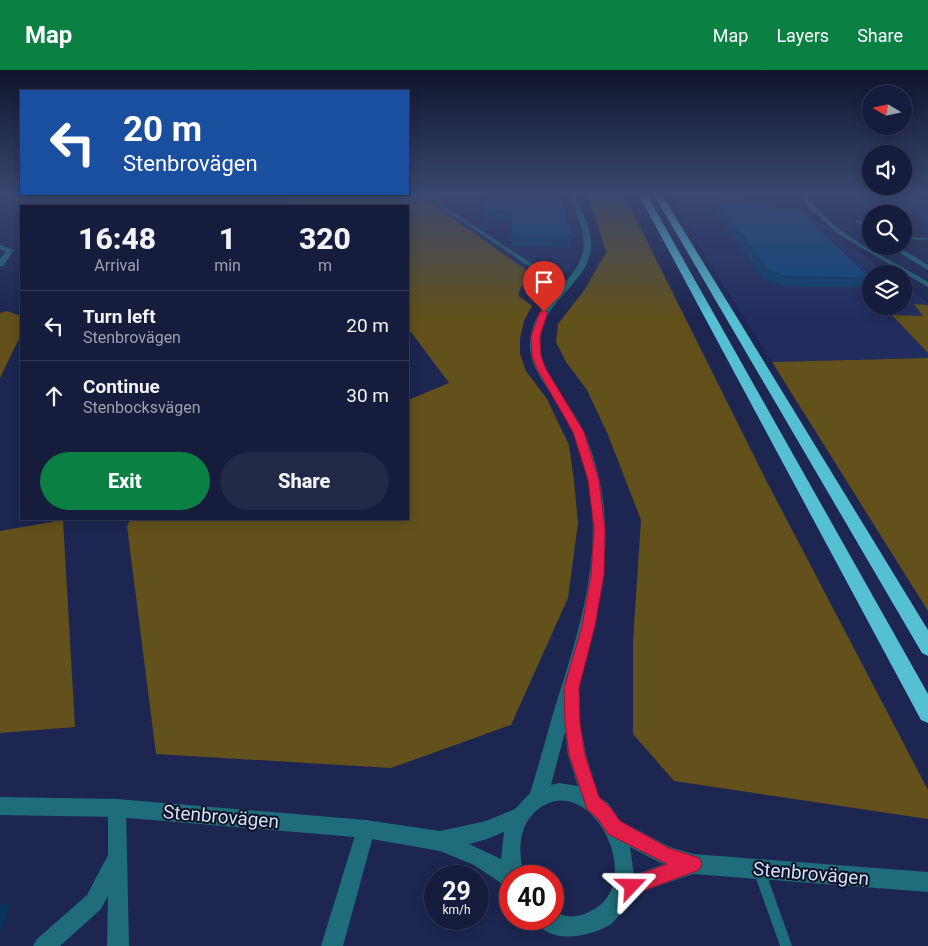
<!DOCTYPE html>
<html lang="en">
<head>
<meta charset="utf-8">
<style>
	body { margin:0; font-family:Roboto,sans-serif; background:#222947; color:#f1f3f6; height:100vh; display:flex; flex-direction:column; font-size:19px; white-space:nowrap }
	* { box-sizing:border-box; margin:0 }
	p { font-size:16px; color:#9da1af }
	.icon { flex:none; width:28px; height:28px; fill:none; stroke:currentColor; stroke-width:2; stroke-linecap:round; stroke-linejoin:round }
	.map { position:relative; flex:1; overflow:hidden }
	.sheet { position:absolute; left:20px; top:135px; width:389px; height:315px; display:flex; flex-direction:column; background:#151c3c; border-radius:0px; box-shadow:0 2px 12px #0003,0 0 0 1px #343a56 }
	.sheet>* { flex:none }
	.top-card { position:absolute; left:20px; top:20px; width:389px; height:105px; border-radius:0px; box-shadow:0 2px 12px #0003,0 0 0 1px #343a56; background:#1a4fa0; color:#fff; overflow:hidden }
	.needle { width:32px; rotate:279deg }
	.tools { position:absolute; left:862px; top:15px; display:grid; gap:10px }
	.tools a { display:grid; place-items:center; width:50px; height:50px; border-radius:50%; background:#151c3c; box-shadow:0 2px 12px #0003,0 0 0 1px #343a56; font-size:25px }
	.speed { position:absolute; left:424px; top:795px; display:flex; gap:10px; font-size:25px; font-weight:700; text-align:center }
	.speed>* { display:grid; place-content:center; width:65px; height:65px; border-radius:50%; background:#151c3c; box-shadow:0 2px 12px #0003,0 0 0 1px #343a56; line-height:1 }
	.speed small { font-size:12px; font-weight:400 }
	.speed .limit { border:8px solid #d22; background:#fff; color:#111 }
	.pin { position:absolute; display:grid; place-items:center; width:42px; height:42px; color:#fff; margin:-51px -21px; border-radius:50% 50% 50% 0; rotate:-45deg; box-shadow:0 0 5px #0007 }
	.pin .icon { rotate:45deg }
	.me { position:absolute; width:55px; margin:-28px; rotate:67deg; stroke-linejoin:round; filter:drop-shadow(0 0 4px #0008) }
	.turn { display:flex; align-items:center; gap:18px; height:105px; padding:0 20px; font-size:22px }
	.turn .icon { width:65px; height:65px; stroke-width:2.5 }
	.turn b { display:block; font-size:35px; line-height:42px }
	.eta { display:flex; justify-content:space-evenly; align-items:center; height:85px; text-align:center }
	.eta b { font-size:30px; font-weight:800; line-height:35px }
	.primary-button { display:flex; gap:10px; margin-top:auto; padding:10px 20px }
	.primary-button a { flex:1; height:58px; border-radius:30px; background:#0b8043; color:#fff; font-size:20px; font-weight:800; line-height:58px; text-align:center }
	.primary-button a+a { background:#222947; color:#f1f3f6 }
	ul { padding:0; list-style:none }
	li { display:flex; align-items:center; gap:15px; height:70px; padding:0 20px; border-top:1px solid #343a56 }
	li div { flex:1 }
	li b { display:block; font-size:19px }
	li em { font-style:normal }
	header { display:flex; align-items:center; gap:30px; box-sizing:border-box; height:70px; padding:0 25px; background:#0b8043; color:#fff }
	header strong { font-size:24px }
	nav { display:flex; gap:28px; margin-inline-start:auto; font-size:18px }
	.map>svg:first-child { display:block }
	.built { fill:#212d5e }
	.green { fill:#62511a }
	.lines { fill:none; stroke-linecap:round; stroke-linejoin:round }
	.service { fill:#1f6d7a; fill-rule:evenodd }
	.minor { fill:#1f6d7a; fill-rule:evenodd }
	.tertiary { fill:#1f6d7a; fill-rule:evenodd }
	.motorway { fill:#56c0d3; fill-rule:evenodd }
	.wall { fill:#0a3f6d }
	.shaded-wall { fill:#083359 }
	.building { fill:#0c497f; stroke:#083359 }
	.route { fill:#e11d48; stroke:#92132f }
	.labels { text-anchor:middle; stroke-width:4; stroke-linejoin:round; paint-order:stroke }
	.near-street-label { font-size:19px; fill:#d4ddf9; stroke:#0c1124 }
</style>
</head>
<body>
<header>
<strong>Map</strong>
<nav><a>Map</a><a>Layers</a><a>Share</a></nav>
</header>
<div class="map">
<svg width="928" height="876" viewBox="0 0 928 876">
	<rect width="100%" height="100%" fill="#1c2650"/>
	<path class="built" d="M420,125h148l13,43v11l-5,13 -8,10 -33,4z
		M670,125h46l79,10 94,69h-18v32h33v-21l24,18v2l-13,-1 9,12 -31,-1 35,38v5l-156,4 -60,-95z"/>
	<path class="green" d="M281,125h139l115,81c-8,6 -17,10 -16,20l13,10 -8,15 -4,17v16l6,17 21,28 22,46 5,36 4,42 -10,75 -57,127 -120,43 -235,-14 -29,-228 4,-7h277v-119l41,-17 -41,-55v-122h-117z
		M588,125h36l143,287 161,308v29l-254,-38 -41,-47v-93l8,-121 -33,-85 -21,-45 -21,-28 -10,-20 2,-18 27,-35 21,-37z
		M914,234l14,1v48l-36,-38 31,1z
		M7,241l14,5v19l-21,43v-65z
		M928,288v253l-156,-249z
		M63,450l12,207 -75,6v-202z"/>
	<g class="lines">
		<path class="service" d="M427,125h5l12,11 102,67 23,9 -2,1 -5,-1 -2,1 -23,1 -6,4 1,5 11,5 12,1v2h-13l-14,-6 -2,-8 10,-5 22,-1 -16,-6 -100,-67z
			M787,125h10l10,3 -2,1z
			M862,155h9v2h-8l-2,-1z
			M904,155h8l2,1 -2,1h-8z
			M904,167l23,1 1,2 -24,-1z
			M759,794l4,2 2,4 27,76h-12l-27,-76 2,-4z"/>
		<path class="minor" d="M856,150h4l11,9v6l-15,-13z
			M0,175l14,5 -11,16h-3v-7l6,-8 -6,-2z
			M888,176h9l31,19v5z
			M117,729l7,2 2,7 3,138h-22l1,-50 -7,13 -41,37h-27l4,-7 50,-44 21,-40v-47l2,-7z
			M366,750l7,2 2,7 -32,117h-22l36,-117 2,-7z"/>
		<path class="tertiary" d="M570,125h6c6,17 17,37 15,55 -6,37 -52,52 -51,94 0,29 29,58 42,84 40,85 22,176 -5,262l3,6v27l6,32 13,42 9,6 12,18 50,26 23,7 235,18v20l-235,-18 -47,16 -18,8c-3,9 -10,20 -17,26 -19,13 -65,22 -75,-5h16v-8c13,7 25,7 37,1 63,-27 -2,-152 -56,-98 -16,16 -14,42 -9,62h-14v13l-36,-24 -34,-14 -74,-13 -249,-21 -117,-2v-18l117,2 249,21 74,11 46,-10 29,-12 15,-16c8,-25 15,-51 22,-76 26,-83 56,-167 32,-254 -6,-19 -14,-39 -24,-56 -12,-20 -31,-39 -30,-64 2,-43 47,-58 53,-93 3,-18 -8,-38 -13,-55zM565,662l3,23 10,31 -19,-3 -8,2zM504,762l-3,27 -32,-15 18,-5zM630,777l29,15 5,2 -30,11z
			M801,125h6c25,40 82,63 121,87v5l-90,-53 -29,-26z"/>
		<path class="motorway" d="M639,125h8l281,499v29l-7,-3z
			M654,125h8l266,435v26l-6,-3z"/>
	</g>
	<path class="wall" d="M482,125h79l11,40 -2,12 -58,-1 -3,-24 -26,-1z
		M907,125h21v31l-17,-17z
		M717,132l56,6 97,70 -6,9 -82,-1 -19,-8 -49,-67z"/>
	<path class="shaded-wall" d="M0,834l11,1 -11,27z"/>
	<path class="building" d="M483,125h78l11,40h-60l-2,-24 -27,-1z
		M917,125h11v13l-10,-10z
		M717,132h51l5,6h25l72,70 -83,-1 -20,-8z"/>
	<linearGradient id="sky" x2="0" y2="1"><stop stop-color="#0f152c"/><stop offset="0.5" stop-color="#3a476f"/><stop offset="1" stop-color="#3a476f" stop-opacity="0"/></linearGradient>
	<rect width="928" height="248" fill="url(#sky)"/>
	<path class="route" d="M544,240l4,2 -8,24 1,20 5,13 38,63 15,48 6,49 -1,46 -9,51 -16,62 1,35 5,32 14,42 11,10 10,14 49,27 30,10 3,6 -3,6 -67,25 -6,-3 -3,-6 3,-7 41,-15 -59,-30 -10,-15 -11,-10 -18,-54 -4,-32 -1,-35 18,-62 9,-51 3,-46 -6,-49 -15,-48 -36,-63 -5,-13 -1,-20 9,-24z"/>
	<g class="labels">
		<g class="near-street-label">
			<text transform="translate(221 746) rotate(5)" y="7">Stenbrovägen</text>
			<text transform="translate(811 803) rotate(5)" y="7">Stenbrovägen</text>
		</g>
	</g>
</svg>
<div class="tools">
<a><svg class="needle" viewBox="-14 -14 28 28"><path d="M0-13l5 13h-10z" fill="#e53935"/><path d="M0 13l5-13h-10z" fill="#9da1af"/></svg></a>
<a><svg class="icon" aria-label="sound" viewBox="0 0 24 24"><path d="M4 9h4l5-4v14l-5-4H4zM17 9q2 3 0 6"/></svg></a>
<a><svg class="icon" aria-label="search" viewBox="0 0 24 24"><circle cx="10" cy="10" r="6"/><path d="M15 15l6 6"/></svg></a>
<a><svg class="icon" aria-label="layers" viewBox="0 0 24 24"><path d="M12 4l9 5-9 5-9-5zM3 14l9 5 9-5"/></svg></a>
</div>
<div class="speed"><div>29<small>km/h</small></div><div class="limit">40</div></div>
<div class="pin" style="left:544px;top:242px;background:#d93025"><svg class="icon" aria-label="arrive" viewBox="0 0 24 24"><path d="M6 21V4h12l-3 4 3 4H6"/></svg></div>
<svg class="me" style="left:632px;top:816px" viewBox="-20 -20 40 40"><path d="M0-17L14 15 0 8-14 15z" fill="#e11d48" stroke="#fff" stroke-width="4"/></svg>
<div class="top-card">
<div class="turn"><svg class="icon" aria-label="left" viewBox="0 0 24 24"><path d="M17 20v-9H6M10 6l-5 5 5 5"/></svg><div><b>20 m</b>Stenbrovägen</div></div>
</div>
<section class="sheet">
<div class="eta">
<div><b>16:48</b><p>Arrival</p></div>
<div><b>1</b><p>min</p></div>
<div><b>320</b><p>m</p></div>
</div>
<ul>
<li><svg class="icon" aria-label="left" viewBox="0 0 24 24"><path d="M17 20v-9H6M10 6l-5 5 5 5"/></svg><div><b>Turn left</b><p>Stenbrovägen</p></div><em>20 m</em></li>
<li><svg class="icon" aria-label="ahead" viewBox="0 0 24 24"><path d="M12 20V5M6 11l6-6 6 6"/></svg><div><b>Continue</b><p>Stenbocksvägen</p></div><em>30 m</em></li>
</ul>
<div class="primary-button"><a>Exit</a><a>Share</a></div>
</section>
</div>
</body>
</html>
